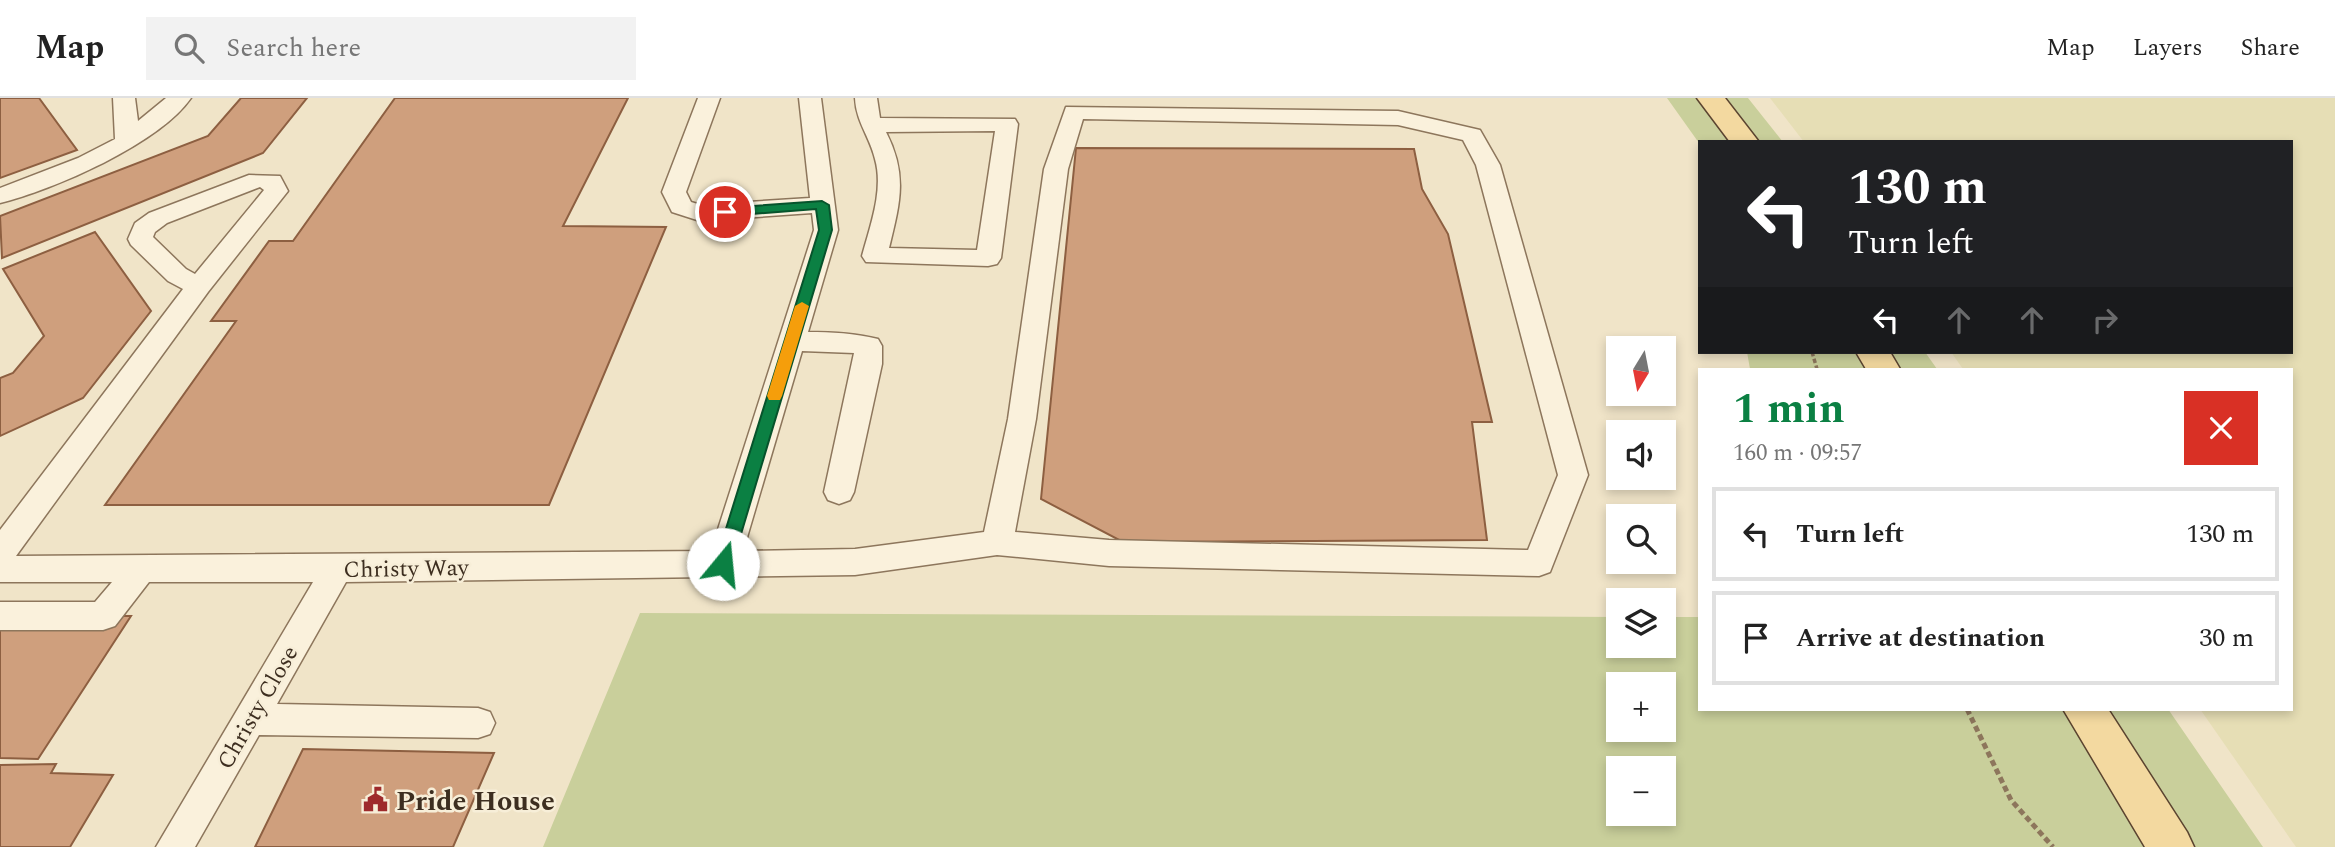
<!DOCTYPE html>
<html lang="en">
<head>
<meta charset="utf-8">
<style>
	body { margin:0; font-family:Spectral,serif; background:#f2f2f2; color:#222; height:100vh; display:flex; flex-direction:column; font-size:26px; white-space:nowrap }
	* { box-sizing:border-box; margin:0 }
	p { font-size:23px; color:#767676 }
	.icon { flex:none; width:38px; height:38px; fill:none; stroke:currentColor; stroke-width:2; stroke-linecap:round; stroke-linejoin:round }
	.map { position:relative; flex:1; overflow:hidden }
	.sheet { position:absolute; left:1698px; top:270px; width:595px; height:343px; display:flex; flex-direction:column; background:#fff; border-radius:0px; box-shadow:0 4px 10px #0003 }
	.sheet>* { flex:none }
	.hud { position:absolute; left:1698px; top:42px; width:595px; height:214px; border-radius:0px; box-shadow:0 4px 10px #0003; background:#202124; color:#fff; overflow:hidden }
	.needle { width:46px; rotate:190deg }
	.controls { position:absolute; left:1606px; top:238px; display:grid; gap:14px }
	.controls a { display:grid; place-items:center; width:70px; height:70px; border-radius:0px; background:#fff; box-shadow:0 4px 10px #0003; font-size:35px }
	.pin { position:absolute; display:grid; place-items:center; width:60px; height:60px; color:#fff; margin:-30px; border:4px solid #fff; border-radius:50%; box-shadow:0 2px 7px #0007 }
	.me { position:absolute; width:77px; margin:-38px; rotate:17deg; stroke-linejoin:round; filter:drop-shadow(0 0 5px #0008) }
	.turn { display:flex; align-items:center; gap:24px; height:147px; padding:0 35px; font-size:32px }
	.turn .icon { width:91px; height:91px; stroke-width:2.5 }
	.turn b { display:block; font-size:49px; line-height:60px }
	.lanes { display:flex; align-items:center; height:66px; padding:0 35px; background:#0003; justify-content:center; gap:35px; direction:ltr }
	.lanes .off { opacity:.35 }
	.round { display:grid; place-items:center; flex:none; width:74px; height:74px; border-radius:0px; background:#f2f2f2 }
	.headline { display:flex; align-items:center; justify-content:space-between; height:119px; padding:0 35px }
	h1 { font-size:42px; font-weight:700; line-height:52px; color:#0b8043 }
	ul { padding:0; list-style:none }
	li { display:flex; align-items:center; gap:21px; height:94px; margin:0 14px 10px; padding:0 21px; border:4px solid #e0e0e0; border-radius:0px }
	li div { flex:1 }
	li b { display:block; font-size:26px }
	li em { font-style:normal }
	header { display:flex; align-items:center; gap:42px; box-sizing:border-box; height:98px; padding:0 35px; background:#fff; border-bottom:2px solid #e0e0e0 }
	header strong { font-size:33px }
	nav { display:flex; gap:38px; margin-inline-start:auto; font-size:24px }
	.search { width:490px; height:63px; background:#f2f2f2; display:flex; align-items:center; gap:18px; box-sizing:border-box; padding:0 24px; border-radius:0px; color:#767676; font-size:26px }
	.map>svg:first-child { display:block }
	.farmland { fill:#e6deb5 }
	.green { fill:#c9cf9b; fill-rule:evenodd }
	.building { fill:#cf9f7d; stroke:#8d5f41; stroke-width:2 }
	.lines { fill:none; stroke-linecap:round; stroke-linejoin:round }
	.minor-casing { stroke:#8d765c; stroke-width:3 }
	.major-casing { stroke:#5b4430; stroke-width:3 }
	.path-far1 { stroke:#8d765c; stroke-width:3.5; stroke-dasharray:4.5 2.5; stroke-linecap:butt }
	.path { stroke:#8d765c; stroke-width:5; stroke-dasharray:6 3.5; stroke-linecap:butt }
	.minor { fill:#faf1dc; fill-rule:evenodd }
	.major { fill:#f3d9a0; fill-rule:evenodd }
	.route { fill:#0b8043; stroke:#07532c; stroke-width:2 }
	.slow { fill:#f59e0b }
	.labels { text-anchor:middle; stroke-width:5; stroke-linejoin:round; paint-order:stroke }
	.street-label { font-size:23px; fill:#3d2e20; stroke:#f7eed8 }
	.near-poi-label { font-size:28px; font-weight:bold; fill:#3d2e20; stroke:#f7eed8; text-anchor:start }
</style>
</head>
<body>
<header>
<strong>Map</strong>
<div class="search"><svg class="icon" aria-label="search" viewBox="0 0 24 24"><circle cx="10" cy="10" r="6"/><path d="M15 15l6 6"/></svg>Search here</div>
<nav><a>Map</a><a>Layers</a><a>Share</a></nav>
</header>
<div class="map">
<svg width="2335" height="749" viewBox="0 0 2335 749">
	<rect width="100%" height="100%" fill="#f0e4c8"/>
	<path class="farmland" d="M1770,0h565v749h-39l-96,-138h91v-340h-328l-12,-17h340v-210h-487z"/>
	<path class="green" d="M1667,0h81l35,44 -84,1z
		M1747,254h178l12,17h-187z
		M640,515l979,4v29h45v-29h35v92h469l95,138h-1720zM1619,586h45v46h-45zM1619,670h45v46h-45z"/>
	<path class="building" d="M0,0h39l38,52 -77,28z
		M241,0h66l-44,55 -261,105 -2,-42 208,-80z
		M395,0h233l-65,128 103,1 -117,278h-444l131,-184h-25l58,-80h24z
		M1076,50l338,1 8,40 26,45 44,188h-20l15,118 -364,2 -82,-43z
		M95,134l56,79 -68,87 -83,38v-58l13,-5 31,-37 -41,-67z
		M0,517l131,1 -93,143 -38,-1z
		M303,651l191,4 -41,94h-198z
		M56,666l-5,9 62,2 -43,72h-70v-82z"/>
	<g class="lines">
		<defs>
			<path id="minor" d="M113,0h22l3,23 28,-23h25c-32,46 -138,92 -191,105v-15l78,-30 37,-19z
				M698,0h22l-34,94 5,10 10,3 109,-7 -11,-100h22l17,132 -30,102c24,0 46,1 70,7l4,7v18l-28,128 -4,8 -11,4 -11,-4 -4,-8 30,-139 -52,-2 -59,200 112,-2 129,-17 24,-113 36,-250 22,-62 332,4 82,19 20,35 88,310 -38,97 -11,4 -430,-10 -112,-11 -142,20 -509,7 -69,122 201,4 12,4 5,11 -5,11 -12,4 -219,-3 -64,112h-39l157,-265h-164l-34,44 -12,4h-103v-28h95l17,-20h-112v-52l183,-241 -15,-8 -37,-36 -3,-6 7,-16 14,-10 100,-38 31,1 8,15 -80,101 -192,264 695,-5 103,-321 -2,-17 -112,8 -28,-9 -10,-20zM1083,21l315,6 65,15 13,25 82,310 -30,75 -419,-10 -94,-8 21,-113 32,-250zM260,89l4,3 -69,84 -9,-5 -33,-32 2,-5 12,-9z
				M855,0h22l3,20 135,1 3,5 -17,134 -4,6 -9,2 -122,-4 -4,-6c8,-30 22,-66 13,-97 -5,-22 -19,-37 -20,-61zM995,33l-18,119 -88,-2c11,-45 19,-73 -3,-116z"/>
			<path id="major" d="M1697,0h28l34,44h-29z
				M1856,254h34l10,17h-34z
				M2063,611h45l79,123 7,15h-49z"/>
		</defs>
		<use href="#minor" class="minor-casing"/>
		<use href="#major" class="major-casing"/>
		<path class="path-far1" d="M1812,254l5,17"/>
		<path class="path" d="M1967,611l44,91 42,47"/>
		<use href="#minor" class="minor"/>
		<use href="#major" class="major"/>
	</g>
	<path class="route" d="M822,103l7,4 3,25 -100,334 -9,6 -8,-6 104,-334 -3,-21 -91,7 -7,-4 7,-4z"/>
	<path class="slow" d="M802,204l7,4 -27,90 -2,4h-11l-2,-4 28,-90z"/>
	<defs>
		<symbol id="civic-bare" viewBox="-9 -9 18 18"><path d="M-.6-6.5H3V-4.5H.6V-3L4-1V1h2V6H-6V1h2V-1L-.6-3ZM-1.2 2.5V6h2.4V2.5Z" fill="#9e2a2b" stroke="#f7eed8" stroke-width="2.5" paint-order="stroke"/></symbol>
	</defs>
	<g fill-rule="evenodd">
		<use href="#civic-bare" x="358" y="684" width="35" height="35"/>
	</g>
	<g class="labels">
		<g class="street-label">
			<text transform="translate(406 470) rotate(-1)" y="8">Christy Way</text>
			<text transform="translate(257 609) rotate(-60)" y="8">Christy Close</text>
		</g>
		<g class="near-poi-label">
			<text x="396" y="712">Pride House</text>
		</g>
	</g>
</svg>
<div class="controls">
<a><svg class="needle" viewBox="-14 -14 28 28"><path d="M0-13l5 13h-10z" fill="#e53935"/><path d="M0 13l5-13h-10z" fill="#767676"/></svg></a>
<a><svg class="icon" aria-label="sound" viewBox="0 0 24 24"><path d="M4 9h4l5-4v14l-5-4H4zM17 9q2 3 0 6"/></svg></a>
<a><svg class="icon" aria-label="search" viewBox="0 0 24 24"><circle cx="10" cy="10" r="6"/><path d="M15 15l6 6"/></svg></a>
<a><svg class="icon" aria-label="layers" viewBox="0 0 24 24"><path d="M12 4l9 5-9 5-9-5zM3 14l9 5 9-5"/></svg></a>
<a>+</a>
<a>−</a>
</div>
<div class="pin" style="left:725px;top:114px;background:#d93025"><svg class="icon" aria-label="arrive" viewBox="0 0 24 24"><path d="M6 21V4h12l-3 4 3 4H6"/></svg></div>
<svg class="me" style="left:723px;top:466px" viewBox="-20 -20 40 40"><circle r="19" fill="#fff"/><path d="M0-13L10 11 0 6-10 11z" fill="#0b8043"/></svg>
<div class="hud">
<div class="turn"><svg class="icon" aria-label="left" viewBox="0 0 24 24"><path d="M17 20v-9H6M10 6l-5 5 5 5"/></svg><div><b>130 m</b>Turn left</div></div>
<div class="lanes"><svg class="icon" aria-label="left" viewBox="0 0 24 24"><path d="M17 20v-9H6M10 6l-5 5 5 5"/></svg><svg class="icon off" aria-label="ahead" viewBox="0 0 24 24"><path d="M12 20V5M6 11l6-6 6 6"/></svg><svg class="icon off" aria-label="ahead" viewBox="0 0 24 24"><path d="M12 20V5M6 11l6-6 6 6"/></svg><svg class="icon off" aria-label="right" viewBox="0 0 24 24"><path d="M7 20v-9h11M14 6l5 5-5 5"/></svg></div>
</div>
<section class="sheet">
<div class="headline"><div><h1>1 min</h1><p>160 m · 09:57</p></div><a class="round" style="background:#d93025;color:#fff"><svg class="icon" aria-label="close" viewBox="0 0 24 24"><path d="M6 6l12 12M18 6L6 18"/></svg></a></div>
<ul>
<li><svg class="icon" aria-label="left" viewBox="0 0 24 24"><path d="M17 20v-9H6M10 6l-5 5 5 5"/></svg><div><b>Turn left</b></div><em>130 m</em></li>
<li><svg class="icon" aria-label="arrive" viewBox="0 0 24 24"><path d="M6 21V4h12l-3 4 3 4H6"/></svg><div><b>Arrive at destination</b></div><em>30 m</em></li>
</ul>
</section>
</div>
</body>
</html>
